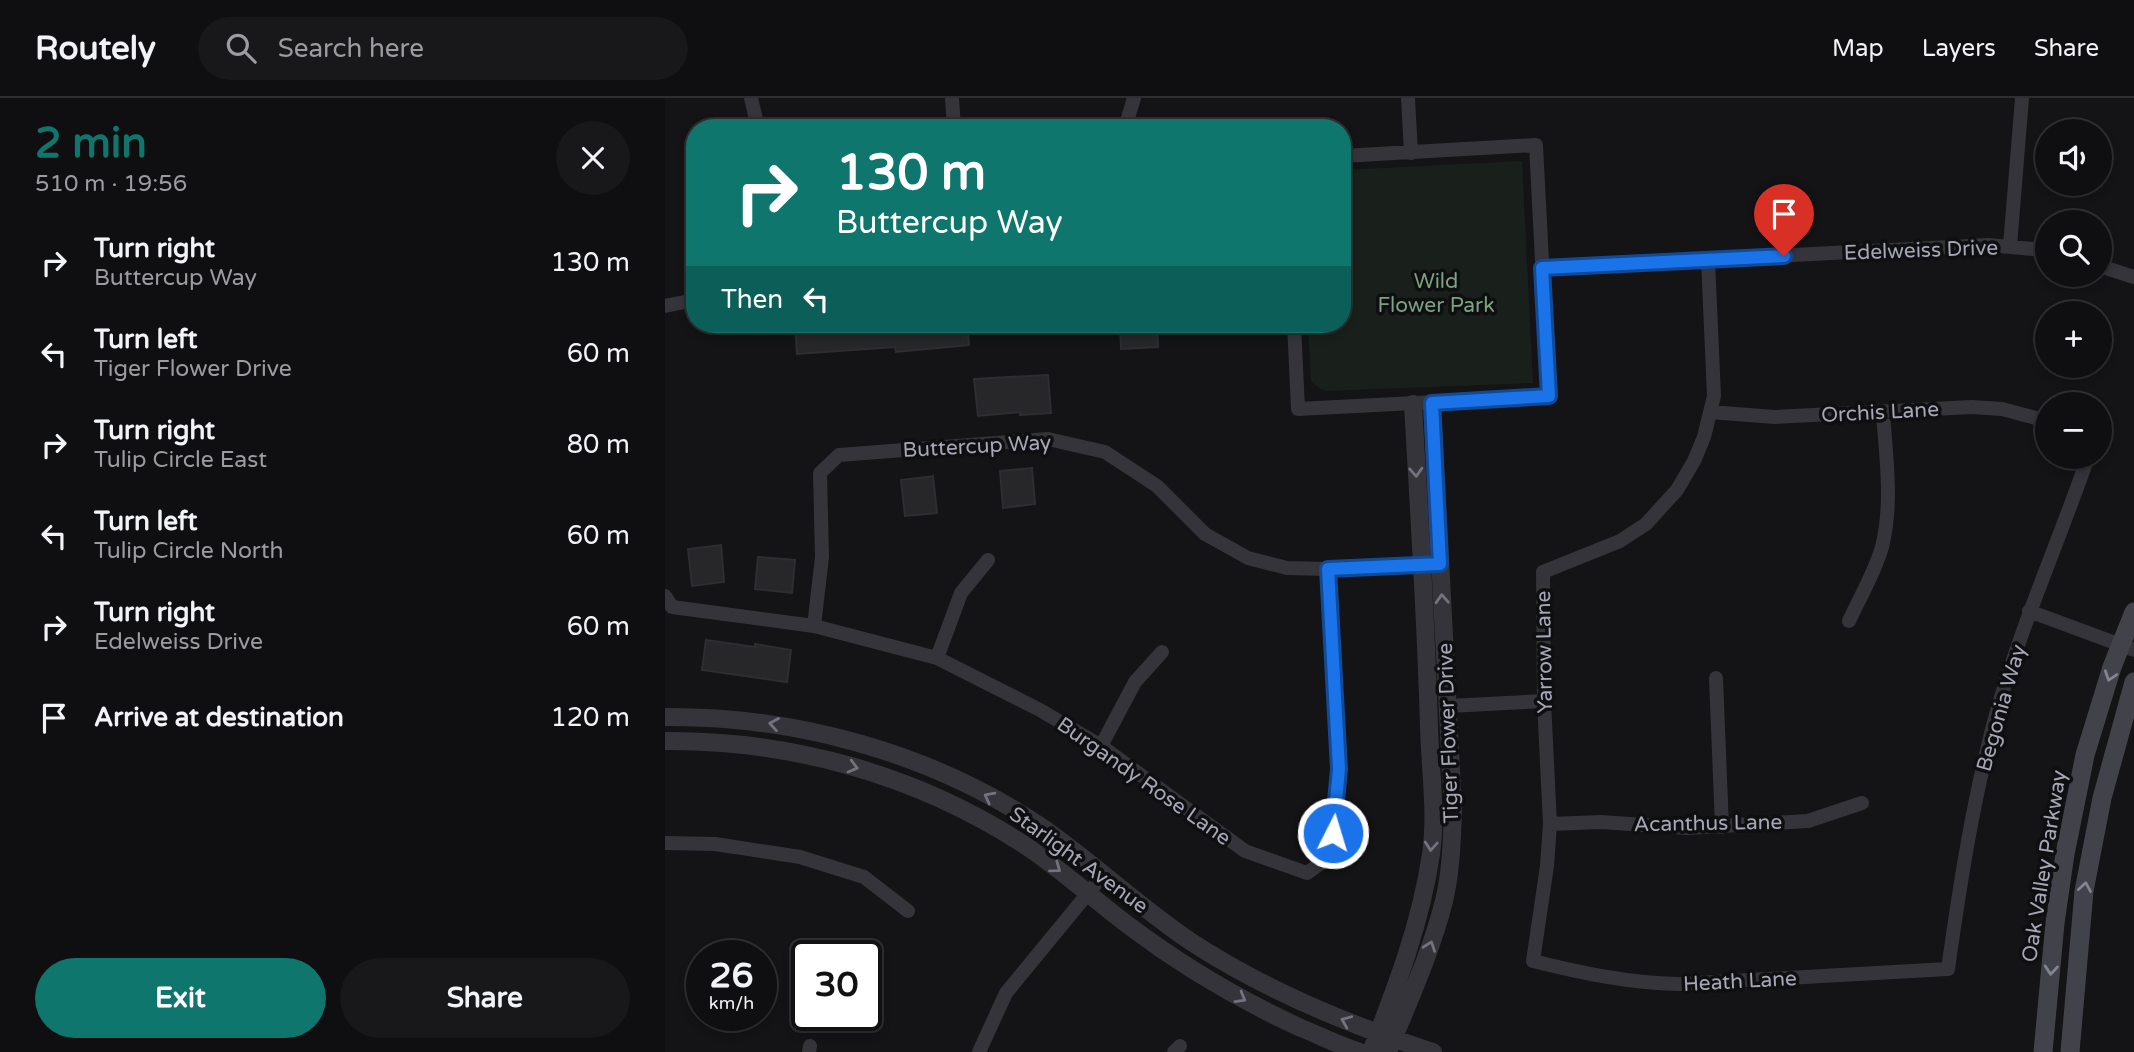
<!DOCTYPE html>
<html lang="en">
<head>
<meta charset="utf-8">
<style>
	body { margin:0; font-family:"Varela Round",sans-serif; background:#181719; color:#f1f3f6; height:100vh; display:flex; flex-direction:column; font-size:26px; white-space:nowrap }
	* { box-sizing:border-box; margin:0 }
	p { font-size:23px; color:#9b9c9f }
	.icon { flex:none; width:38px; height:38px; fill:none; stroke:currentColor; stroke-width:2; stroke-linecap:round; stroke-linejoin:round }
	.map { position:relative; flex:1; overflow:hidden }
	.panel { display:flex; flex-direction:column; background:#0f0e10; width:665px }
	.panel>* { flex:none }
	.top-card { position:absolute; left:21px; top:21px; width:665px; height:214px; border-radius:28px; box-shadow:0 4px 10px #0003,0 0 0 2px #2f2e30; background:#0f766e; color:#fff; overflow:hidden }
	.tools { position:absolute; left:1370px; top:21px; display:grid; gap:14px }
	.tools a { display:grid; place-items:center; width:77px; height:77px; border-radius:50%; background:#0f0e10; box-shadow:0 4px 10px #0003,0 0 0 2px #2f2e30; font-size:35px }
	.speed { position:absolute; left:21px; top:842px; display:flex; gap:14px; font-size:35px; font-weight:700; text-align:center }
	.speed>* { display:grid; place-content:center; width:91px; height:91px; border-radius:50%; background:#0f0e10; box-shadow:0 4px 10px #0003,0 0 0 2px #2f2e30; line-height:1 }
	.speed small { font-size:18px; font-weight:400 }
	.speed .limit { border:4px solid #111; border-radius:10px; background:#fff; color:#111 }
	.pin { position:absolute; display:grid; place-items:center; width:60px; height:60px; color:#fff; margin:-72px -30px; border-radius:50% 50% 50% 0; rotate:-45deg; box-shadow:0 0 7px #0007 }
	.pin .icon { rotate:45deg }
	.me { position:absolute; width:77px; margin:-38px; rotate:5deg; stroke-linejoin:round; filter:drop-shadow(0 0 5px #0008) }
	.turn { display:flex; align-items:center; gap:24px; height:147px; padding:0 35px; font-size:32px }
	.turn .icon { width:91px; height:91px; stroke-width:2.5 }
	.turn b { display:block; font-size:49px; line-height:60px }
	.then { display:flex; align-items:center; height:66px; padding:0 35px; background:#0003; gap:14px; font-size:26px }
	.round { display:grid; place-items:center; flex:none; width:74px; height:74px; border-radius:37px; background:#181719 }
	.summary { display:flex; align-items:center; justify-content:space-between; height:119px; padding:0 35px }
	h1 { font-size:42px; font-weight:800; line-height:52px; color:#0f766e }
	.cta { display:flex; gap:14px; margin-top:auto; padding:14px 35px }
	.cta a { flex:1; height:80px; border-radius:42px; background:#0f766e; color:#fff; font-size:28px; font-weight:800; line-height:80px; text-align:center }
	.cta a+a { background:#181719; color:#f1f3f6 }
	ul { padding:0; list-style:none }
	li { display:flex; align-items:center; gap:21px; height:91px; padding:0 35px }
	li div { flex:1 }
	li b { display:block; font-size:26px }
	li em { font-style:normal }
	header { display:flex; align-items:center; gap:42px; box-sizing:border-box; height:98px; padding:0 35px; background:#0f0e10; border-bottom:2px solid #2f2e30 }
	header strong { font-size:33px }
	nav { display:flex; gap:38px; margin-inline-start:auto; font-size:24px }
	.search { width:490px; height:63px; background:#181719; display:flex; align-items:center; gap:18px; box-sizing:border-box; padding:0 24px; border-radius:38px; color:#9b9c9f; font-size:26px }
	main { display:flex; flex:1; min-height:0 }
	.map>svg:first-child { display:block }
	.green { fill:#19201b }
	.building { fill:#272629; stroke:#2e2d31; stroke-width:2 }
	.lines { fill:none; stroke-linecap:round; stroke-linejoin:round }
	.minor { stroke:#34343a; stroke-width:14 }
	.tertiary { stroke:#34343a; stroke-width:18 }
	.secondary { stroke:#42434a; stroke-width:19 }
	.oneway { stroke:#72737e }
	.oneway2 { stroke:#828490 }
	.route-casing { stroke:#114b97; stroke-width:18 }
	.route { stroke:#1a73e8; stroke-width:12 }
	.labels { text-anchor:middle; stroke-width:7; stroke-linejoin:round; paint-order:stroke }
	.street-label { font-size:21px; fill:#a5a7b6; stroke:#0f0e10 }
	.park-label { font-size:21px; fill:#7ba283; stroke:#0f0e10 }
</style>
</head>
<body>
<header>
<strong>Routely</strong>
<div class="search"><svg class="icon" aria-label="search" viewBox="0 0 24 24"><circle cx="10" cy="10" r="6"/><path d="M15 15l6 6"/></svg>Search here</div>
<nav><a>Map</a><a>Layers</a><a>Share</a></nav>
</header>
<main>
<section class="panel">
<div class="summary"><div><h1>2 min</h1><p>510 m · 19:56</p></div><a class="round"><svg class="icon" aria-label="close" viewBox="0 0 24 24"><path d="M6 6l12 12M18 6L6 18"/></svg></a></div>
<ul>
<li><svg class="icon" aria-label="right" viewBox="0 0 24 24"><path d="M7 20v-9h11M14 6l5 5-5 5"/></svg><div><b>Turn right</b><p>Buttercup Way</p></div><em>130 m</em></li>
<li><svg class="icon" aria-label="left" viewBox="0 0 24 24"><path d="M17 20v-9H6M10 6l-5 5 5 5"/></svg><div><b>Turn left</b><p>Tiger Flower Drive</p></div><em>60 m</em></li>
<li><svg class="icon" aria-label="right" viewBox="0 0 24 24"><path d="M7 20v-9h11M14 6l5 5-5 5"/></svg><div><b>Turn right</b><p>Tulip Circle East</p></div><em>80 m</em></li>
<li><svg class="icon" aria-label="left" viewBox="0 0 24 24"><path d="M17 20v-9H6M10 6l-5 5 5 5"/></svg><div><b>Turn left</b><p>Tulip Circle North</p></div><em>60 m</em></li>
<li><svg class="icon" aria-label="right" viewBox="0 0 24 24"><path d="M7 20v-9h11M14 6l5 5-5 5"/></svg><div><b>Turn right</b><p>Edelweiss Drive</p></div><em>60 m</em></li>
<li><svg class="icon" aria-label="arrive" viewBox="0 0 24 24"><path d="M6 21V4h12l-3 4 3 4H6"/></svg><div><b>Arrive at destination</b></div><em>120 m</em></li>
</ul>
<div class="cta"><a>Exit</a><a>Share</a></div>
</section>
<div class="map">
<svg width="1469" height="954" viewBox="0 0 1469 954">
	<rect width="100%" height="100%" fill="#141315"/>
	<path class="green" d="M857,63l11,222 -206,8 -8,-3 -8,-7 -3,-57h34v-154z"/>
	<path class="building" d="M130,226h172l2,21 -73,7 -1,-5 -98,7z
		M455,226h37l1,23 -37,2z
		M383,277l3,38 -31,2v-3l-42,4 -4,-37z
		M367,370l3,36 -32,4 -3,-37z
		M268,378l4,37 -32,3 -4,-36z
		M56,447l3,37 -32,4 -4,-37z
		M93,459l37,3 -3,33 -37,-4z
		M41,542l49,7v-3l36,6 -4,32 -85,-12z"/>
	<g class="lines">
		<path class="minor" d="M86,0l7,30
			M287,0l2,30
			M743,0l3,55
			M460,30l9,-30
			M1345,148l12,-148
			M1043,162l6,136 -10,41 -10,24 -17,29 -31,34 -26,17 -77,31 1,129 6,123 -3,42 -14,95c48,12 96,22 145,23l270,-15c12,-85 25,-169 47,-251 25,-90 63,-174 93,-261
			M1435,168l34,11
			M877,170l446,-23 45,4 14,3
			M0,208l30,-6
			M629,226l4,85 251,-13 -13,-251 -194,11
			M1045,314l65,5 197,-10 30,2 45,12
			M0,498l7,11 142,19 123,32 103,52 61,36 144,105 62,22 25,-18 7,-86 -11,-200
			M1364,513l105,39
			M1184,523c11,-24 26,-49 33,-74 11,-44 4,-90 1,-134
			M149,528l8,-69 -2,-84 19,-18 209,-16 57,13 52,34 48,48 43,24 39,10 41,1 102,-5
			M272,560l24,-65 27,-33
			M1051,580l6,149
			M784,608l95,-5
			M436,648l34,-64 27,-30
			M885,726l51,-2 86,6 121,-7 54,-18
			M0,745l50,1 85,13 64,20 44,34
			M144,954l1,-6
			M314,954l27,-59 97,-118
			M509,954l6,-6"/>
		<path class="tertiary" d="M0,619c130,-1 263,35 372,107 54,36 101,83 156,119 74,48 156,82 240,109
			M0,643c126,-1 252,34 358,103 37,24 69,54 105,81 54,41 112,75 173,103 20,8 39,18 59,24
			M706,954c25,-64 50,-129 60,-198 6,-41 -1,-85 -2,-127 -3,-108 -10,-215 -16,-323
			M723,954c20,-50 43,-99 56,-151 7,-29 8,-61 9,-91l-21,-407"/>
		<path class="secondary" d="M1378,954l12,-129 10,-69 20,-99 27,-88 22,-55
			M1405,954l14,-161 18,-93 32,-116"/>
	</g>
	<defs><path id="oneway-chevron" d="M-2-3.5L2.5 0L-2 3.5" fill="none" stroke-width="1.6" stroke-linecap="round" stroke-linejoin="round" transform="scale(1.75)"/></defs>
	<g class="oneway">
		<use href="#oneway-chevron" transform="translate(751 374) rotate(87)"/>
		<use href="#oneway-chevron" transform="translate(777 501) rotate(-93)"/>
		<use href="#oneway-chevron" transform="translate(109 626) rotate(-170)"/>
		<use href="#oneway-chevron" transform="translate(188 669) rotate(15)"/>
		<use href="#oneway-chevron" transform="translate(324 699) rotate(-152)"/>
		<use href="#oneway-chevron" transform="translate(766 748) rotate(94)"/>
		<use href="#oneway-chevron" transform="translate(391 770) rotate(36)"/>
		<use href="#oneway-chevron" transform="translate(765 848) rotate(-70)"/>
		<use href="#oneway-chevron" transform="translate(576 900) rotate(30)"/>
		<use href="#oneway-chevron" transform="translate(681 923) rotate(-157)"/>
	</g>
	<g class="oneway2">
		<use href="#oneway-chevron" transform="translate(1445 578) rotate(108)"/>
		<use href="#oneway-chevron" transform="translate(1420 789) rotate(-81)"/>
		<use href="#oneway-chevron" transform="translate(1386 872) rotate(95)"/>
	</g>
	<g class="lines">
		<defs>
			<path id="route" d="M668,735l6,-64 -11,-200 112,-5 -8,-161 117,-7 -7,-128 242,-12"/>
		</defs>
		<use href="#route" class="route-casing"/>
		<use href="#route" class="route"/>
	</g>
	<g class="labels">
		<g class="street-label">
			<text transform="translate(1256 152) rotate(-2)" y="7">Edelweiss Drive</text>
			<text transform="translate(1215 314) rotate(-3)" y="7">Orchis Lane</text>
			<text transform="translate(312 348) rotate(-3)" y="7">Buttercup Way</text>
			<text transform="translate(879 554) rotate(-91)" y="7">Yarrow Lane</text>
			<text transform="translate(1336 610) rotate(-74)" y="7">Begonia Way</text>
			<text transform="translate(783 635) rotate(-92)" y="7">Tiger Flower Drive</text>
			<text transform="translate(479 683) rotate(35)" y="7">Burgandy Rose Lane</text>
			<text transform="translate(1043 725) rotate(-1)" y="7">Acanthus Lane</text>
			<text transform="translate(414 762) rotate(36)" y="7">Starlight Avenue</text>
			<text transform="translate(1379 768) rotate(-81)" y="7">Oak Valley Parkway</text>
			<text transform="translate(1075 883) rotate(-3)" y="7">Heath Lane</text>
		</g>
		<g class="park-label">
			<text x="771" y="190">Wild<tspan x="771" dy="24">Flower Park</tspan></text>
		</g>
	</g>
</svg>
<div class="tools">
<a><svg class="icon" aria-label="sound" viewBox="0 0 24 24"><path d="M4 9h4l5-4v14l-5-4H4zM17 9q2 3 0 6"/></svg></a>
<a><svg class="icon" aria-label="search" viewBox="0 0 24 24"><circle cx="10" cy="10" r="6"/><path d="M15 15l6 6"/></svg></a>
<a>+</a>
<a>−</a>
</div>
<div class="speed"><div>26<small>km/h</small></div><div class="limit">30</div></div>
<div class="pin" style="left:1119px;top:158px;background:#d93025"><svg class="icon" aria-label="arrive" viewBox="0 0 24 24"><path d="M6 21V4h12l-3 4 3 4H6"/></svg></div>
<svg class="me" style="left:668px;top:735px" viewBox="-20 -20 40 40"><circle r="17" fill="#1a73e8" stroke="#fff" stroke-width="3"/><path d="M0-11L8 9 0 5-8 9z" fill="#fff"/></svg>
<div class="top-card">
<div class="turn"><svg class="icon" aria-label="right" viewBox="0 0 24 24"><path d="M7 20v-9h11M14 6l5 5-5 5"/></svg><div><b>130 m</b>Buttercup Way</div></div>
<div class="then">Then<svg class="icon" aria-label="left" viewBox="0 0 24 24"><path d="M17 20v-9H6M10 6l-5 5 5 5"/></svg></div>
</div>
</div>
</main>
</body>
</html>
